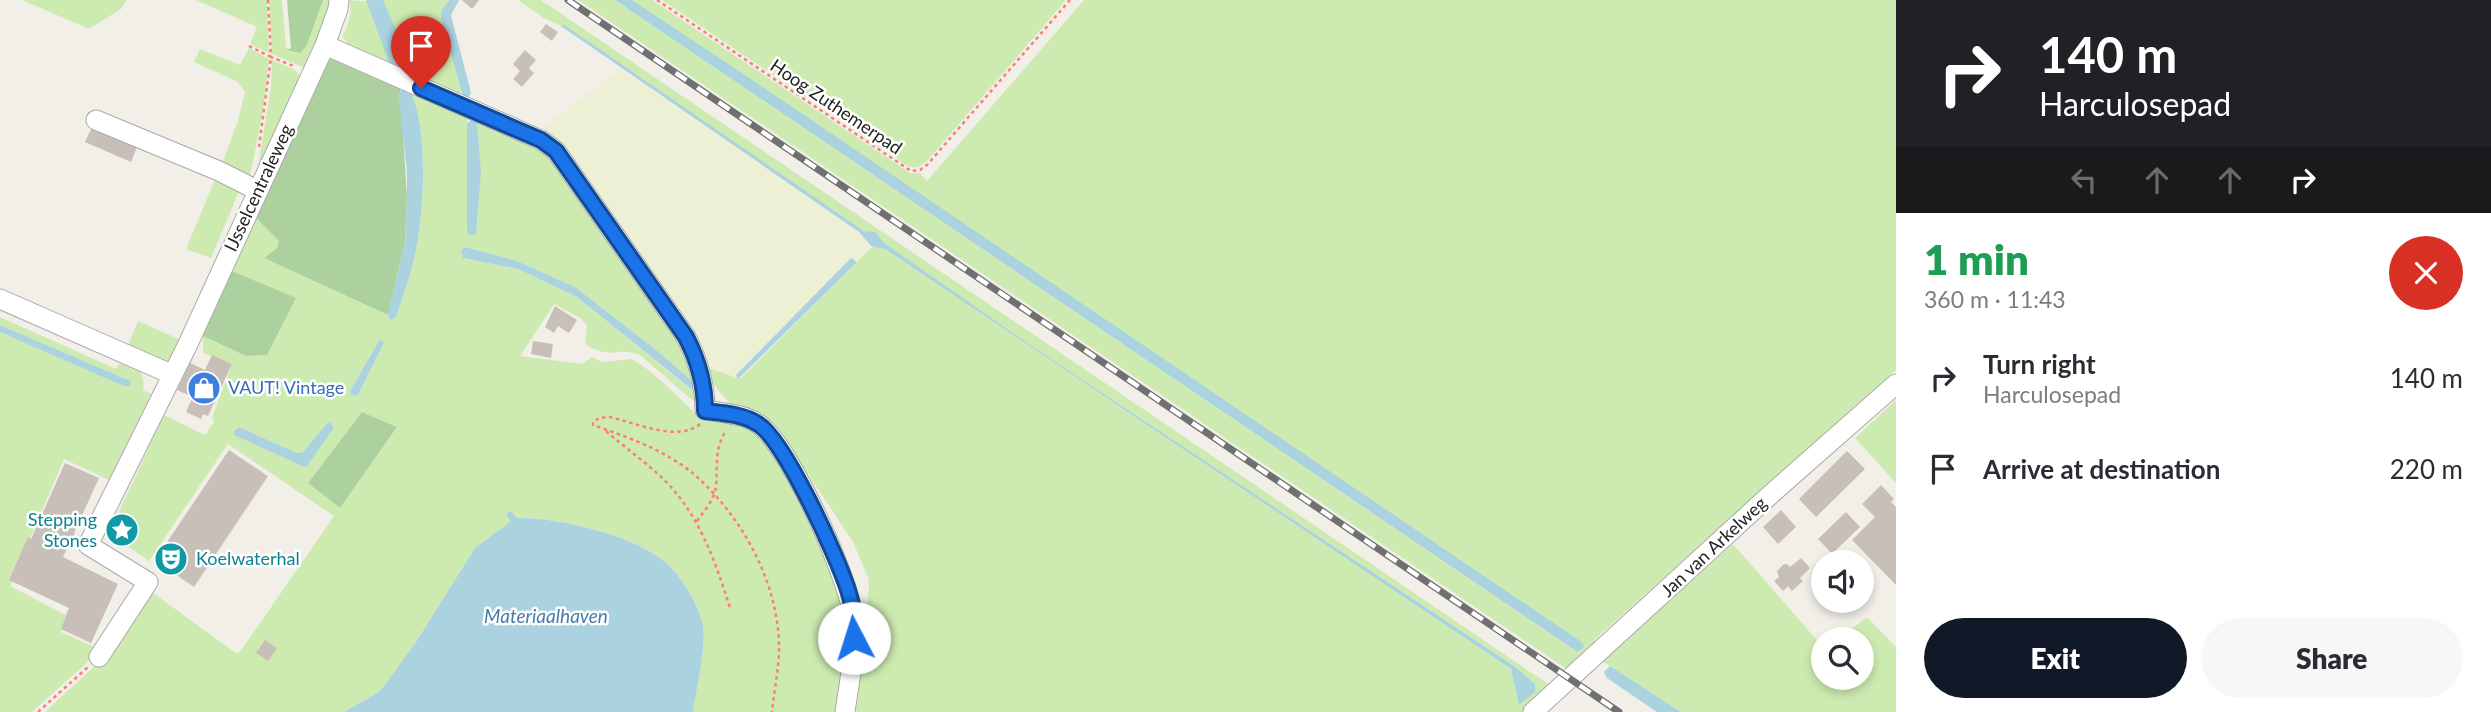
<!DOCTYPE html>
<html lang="en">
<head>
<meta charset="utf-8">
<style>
	body { margin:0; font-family:Lato,sans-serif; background:#f7f7f7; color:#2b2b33; height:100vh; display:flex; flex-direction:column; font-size:26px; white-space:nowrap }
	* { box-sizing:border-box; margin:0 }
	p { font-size:23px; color:#7c7c81 }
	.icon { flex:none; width:38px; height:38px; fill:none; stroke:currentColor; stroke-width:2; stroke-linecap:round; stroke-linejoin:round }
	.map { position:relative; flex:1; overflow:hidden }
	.side { display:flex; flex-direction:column; background:#fff; width:595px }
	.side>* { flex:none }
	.guide { background:#202124; color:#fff; overflow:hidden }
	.controls { position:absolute; left:1811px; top:550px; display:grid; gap:14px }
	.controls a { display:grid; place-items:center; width:63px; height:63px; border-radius:50%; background:#fff; box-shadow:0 4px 10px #0003; font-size:35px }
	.pin { position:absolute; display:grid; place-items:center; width:60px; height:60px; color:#fff; margin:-72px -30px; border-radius:50% 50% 50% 0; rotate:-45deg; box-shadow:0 0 7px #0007 }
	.pin .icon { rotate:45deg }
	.me { position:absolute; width:77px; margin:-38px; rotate:355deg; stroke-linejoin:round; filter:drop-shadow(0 0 5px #0008) }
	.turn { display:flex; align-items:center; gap:24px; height:147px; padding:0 28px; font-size:32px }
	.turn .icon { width:91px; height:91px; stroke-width:2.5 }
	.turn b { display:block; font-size:49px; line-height:60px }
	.lanes { display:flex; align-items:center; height:66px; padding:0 28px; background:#0003; justify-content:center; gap:35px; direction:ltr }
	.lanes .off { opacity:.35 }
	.round { display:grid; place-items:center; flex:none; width:74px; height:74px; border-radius:37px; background:#f7f7f7 }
	.headline { display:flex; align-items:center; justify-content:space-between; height:119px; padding:0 28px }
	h1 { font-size:42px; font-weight:800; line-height:52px; color:#1e9e55 }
	.primary-button { display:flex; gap:14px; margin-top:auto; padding:14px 28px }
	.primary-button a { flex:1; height:80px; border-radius:42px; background:#111827; color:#fff; font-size:28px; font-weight:800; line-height:80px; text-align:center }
	.primary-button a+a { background:#f7f7f7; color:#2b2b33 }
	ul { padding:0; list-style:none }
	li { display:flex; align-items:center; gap:21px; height:91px; padding:0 28px }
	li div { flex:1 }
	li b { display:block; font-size:26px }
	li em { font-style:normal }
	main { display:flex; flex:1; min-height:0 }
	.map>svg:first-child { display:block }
	.farmland { fill:#eef0d5 }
	.grass { fill:#cdebb0; fill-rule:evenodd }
	.forest { fill:#add19e }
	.water { fill:#aad3df }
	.building { fill:#c7bfb8 }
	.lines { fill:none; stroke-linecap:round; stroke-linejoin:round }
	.minor-casing { stroke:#a9a9a9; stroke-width:21 }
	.path { stroke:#fa8072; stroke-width:2.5; stroke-dasharray:3.5 3.5; stroke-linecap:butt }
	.minor { stroke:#fff; stroke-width:19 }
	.rail-casing { stroke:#707070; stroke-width:7 }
	.rail { stroke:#fff; stroke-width:4.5; stroke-dasharray:13; stroke-linecap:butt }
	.route-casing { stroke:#114b97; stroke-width:18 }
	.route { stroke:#1a73e8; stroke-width:12 }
	.labels { text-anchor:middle; stroke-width:5; stroke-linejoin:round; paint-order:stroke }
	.street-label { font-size:18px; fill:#222; stroke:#fff }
	.shop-label { font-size:18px; fill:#366cbe; stroke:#fff; text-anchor:start }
	.culture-label { font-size:18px; fill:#0d838f; stroke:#fff; text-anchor:end }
	.water-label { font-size:19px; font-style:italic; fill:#4a7aab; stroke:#fff }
</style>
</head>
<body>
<main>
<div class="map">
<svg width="1896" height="712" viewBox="0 0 1896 712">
	<rect width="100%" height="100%" fill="#f2efe9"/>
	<path class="farmland" d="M621,69l238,163 9,12 5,2 -16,16 -3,-4h-3l-115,117 1,3 -31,-11 -77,-122 -86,-119z"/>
	<path class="grass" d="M22,0h105l-6,9 -32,20z
		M196,0h71l2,53 -19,-9 7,-17z
		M269,0h13l4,48 13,5 8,-8 16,-45h7l-4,19 -20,46 -4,2 -30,-13z
		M349,0l35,3 -1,-3h66l-8,11v7l21,73 -5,6 -108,-50 -6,-11c5,-13 10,-22 6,-36z
		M518,0h23l1010,686 -27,26h-668l13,-126 -1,-9 -15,-35 -79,-119 -44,-19 -21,-25 -3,-12 34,12 133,-133 12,3 626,420 8,36 -5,-39 -478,-317 -153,-106 -10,-10 -10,-2 -300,-207 -2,2 -17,-8z
		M578,0h37l962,652 5,-10 -950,-642h20l258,173h10l7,8 157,-181h812v370l-302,270 3,8 -26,24z
		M662,0h404l-138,160c-12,13 -20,7 -32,-2z
		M249,48l20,11c-3,39 -10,77 -19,116l-5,1 -24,-10 17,-45 7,-29 -7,-10 -44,-20 6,-13 40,16z
		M272,60l23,10 6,7 -39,87 -4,3 13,-81z
		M409,89h7l51,23 1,122h8c4,-38 5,-74 1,-113l60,22 16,11 127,179 15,32 7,32 -4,6 -7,-4 -51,-44c-23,-9 -29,6 -55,-11l2,-18 -5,-7 -28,-15 -34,52 62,8 10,-7 10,5 29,-3c21,10 40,32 57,47 4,4 8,9 12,11 16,8 37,-2 57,11 30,20 91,157 93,194 2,29 -5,61 -8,90h-149c3,-25 15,-67 9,-91 -6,-20 -21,-46 -37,-59 -31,-27 -108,-45 -148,-44l-6,-7 -5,3 4,8 -35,26 -59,94 -32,44 -7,7 -33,19h-299l69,-64 39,-55 83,60 4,-1 94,-136 -106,-72 -79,117 -40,-28 55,-118 41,20 9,-13 -2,-4 20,-54 -29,-11v-17l43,20 21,-1 28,-56 -68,-30 26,-54 26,26 -2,7 -13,10 124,57 2,5 6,-3c7,-22 16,-44 20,-67 8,-40 13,-125 -7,-161zM465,247l52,14 58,26 85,66 31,27 4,8 -5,1 -113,-92 -59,-28 -55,-11 -1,-7zM380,339l4,4 -26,52 -7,1 -1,-5zM362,412l35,15 -57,81 -32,-25zM328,422h3l3,6 -27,38 -3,1 -70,-32v-4l5,-4 58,26h5z
		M216,177l25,10 -30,71 -25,-9z
		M0,317l116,52 6,-11c14,9 24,13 21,32l8,4 -42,86 -45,-21 -54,127 56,29 -5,17 40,18 -69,62h-32v-380l124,54h7l-5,-7 -126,-54z
		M138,321l45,20 -14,22 -42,-16z
		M1896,400v83l-41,-45z
		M1733,544l90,103 1,30h38v-38h-24l29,-22 29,30v65h-215l-79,-51z"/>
	<path class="forest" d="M287,0h36l-16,45 -7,8 -13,-3 4,-2z
		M329,58l71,31 7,108 -2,46 -17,72 -124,-57 13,-10 2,-7 -26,-26z
		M227,269l69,29 -29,57 -21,1 -43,-20z
		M362,412l35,15 -57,81 -32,-25z"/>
	<path class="water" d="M366,0h17l21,48v15l-7,6 -9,-9z
		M449,0h10l-8,15 20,78 -3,6 -5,-3 -22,-77v-8z
		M615,0h17l113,75 754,511 83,56 2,5 -7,5 -4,-3z
		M563,24l292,201 8,6 12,1 9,11 152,106 478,317 21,18v8l-16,13 -8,-36 -626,-420 -14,-3 -12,-14 -298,-206z
		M404,88l5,1c20,35 15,121 7,161 -4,23 -13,45 -20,67l-6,3 -2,-5 17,-72 2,-46v-25l-9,-79z
		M473,119l4,2 4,51 -5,63 -8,-1 -1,-7v-104z
		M465,247l52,14 58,26 85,66 31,27 4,8 -4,1 -114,-92 -59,-28 -55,-11 -2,-7z
		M851,258l6,4 -119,117 -2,-4z
		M0,325l126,54 4,2 1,5h-7l-12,-5 -112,-49z
		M380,339l4,4 -26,52 -7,1 -1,-5z
		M328,422h3l3,6 -27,38 -3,1 -70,-32v-4l5,-4 58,26h5z
		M511,511l6,7c40,-1 117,17 148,44 16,13 31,39 37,59 6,21 -6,68 -9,91h-349l33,-19 7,-7 32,-44 59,-94 35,-26 -4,-8z
		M1610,666l71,46h-24l-50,-34 -3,-6z"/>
	<path class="building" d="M462,0h17l-7,9z
		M546,24l12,8 -6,9 -12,-9z
		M525,50l11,10 -7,8 5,5 -12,14 -9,-8 7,-8 -7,-7z
		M92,127l45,20 -6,15 -46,-20z
		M555,306l22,14 -8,13 -11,-7 -4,7 -9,-6z
		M533,341l20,3 -2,14 -20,-4z
		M212,355l20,9 -24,52 -5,-2 -2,5 -15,-7 7,-15 -16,-7 13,-27 15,7z
		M229,450l39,26 -74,111 -39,-27z
		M1847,451l18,18 -49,48 -17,-18z
		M65,463l34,15 -25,55 1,4 -6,7 -6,13 55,27 -27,59 -30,-14 8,-21 -60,-28 19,-43 3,2z
		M1881,485l13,14 -3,3 5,5v78l-44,-45 23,-23 -13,-13z
		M1781,510l15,17 -18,17 -15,-17z
		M1846,512l14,15 -28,27 -14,-15z
		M1801,558l9,10 -10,10 3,3 -11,10 -4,-5 -5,5 -9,-10 5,-4 -2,-6 7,-7h3l3,3z
		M265,640l12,8 -9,13 -12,-8z"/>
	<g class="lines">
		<defs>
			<path id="minor" d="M325,45l216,95 15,11 130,186c12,23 19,48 19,73 18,3 42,4 56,16 31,25 90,156 93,196 2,29 -5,61 -9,90
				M96,120l123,51 38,19
				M0,299l171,75
				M99,657l49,-75 -60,-37 100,-201 137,-299 13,-36 1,-9
				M1533,712l237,-217 126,-111"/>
		</defs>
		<use href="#minor" class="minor-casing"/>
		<path class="path" d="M268,0l3,57 25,10
			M657,0l254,171 9,-1 7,-5 143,-165
			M249,46l22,11 -12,90
			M700,424c-23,19 -65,-2 -91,-7l-10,1 -6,4v3c34,12 69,24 97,46 50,41 89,111 89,177 0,21 -5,43 -7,64
			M606,431c18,16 37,29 54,45 38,35 55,84 70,132
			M697,521c7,-10 18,-22 19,-35 2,-20 -2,-38 10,-55
			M38,712l50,-45"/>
		<use href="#minor" class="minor"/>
		<defs>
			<path id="rail" d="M568,0l1051,712"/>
		</defs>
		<use href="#rail" class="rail-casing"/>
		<use href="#rail" class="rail"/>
	</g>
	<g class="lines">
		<defs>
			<path id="route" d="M421,88l120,52 15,11 130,186c12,23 19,48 19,74 17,2 38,3 53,13 27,17 79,132 90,166 5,15 7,31 6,48"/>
		</defs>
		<use href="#route" class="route-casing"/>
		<use href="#route" class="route"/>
	</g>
	<defs>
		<symbol id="shop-disc" viewBox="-11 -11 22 22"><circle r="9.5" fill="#3f7fe0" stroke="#fff"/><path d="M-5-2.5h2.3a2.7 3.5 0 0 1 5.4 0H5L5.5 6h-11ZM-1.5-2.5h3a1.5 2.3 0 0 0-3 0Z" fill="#fff"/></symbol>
		<symbol id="sight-disc" viewBox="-11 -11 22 22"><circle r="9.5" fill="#0f9aa8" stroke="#fff"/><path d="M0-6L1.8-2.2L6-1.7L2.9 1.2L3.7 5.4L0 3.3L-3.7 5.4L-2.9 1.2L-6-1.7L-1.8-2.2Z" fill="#fff"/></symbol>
		<symbol id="theatre-disc" viewBox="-11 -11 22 22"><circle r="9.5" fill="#0f9aa8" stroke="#fff"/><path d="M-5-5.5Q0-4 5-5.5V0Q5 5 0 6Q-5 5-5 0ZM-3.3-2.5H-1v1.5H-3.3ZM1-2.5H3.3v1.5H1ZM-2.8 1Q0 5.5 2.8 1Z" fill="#fff"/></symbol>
	</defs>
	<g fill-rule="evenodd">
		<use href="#shop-disc" x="185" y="369" width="38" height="38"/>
		<use href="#sight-disc" x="103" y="511" width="38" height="38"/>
		<use href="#theatre-disc" x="152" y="540" width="38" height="38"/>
	</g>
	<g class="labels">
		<g class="street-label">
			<text transform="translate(836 107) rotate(34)" y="6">Hoog Zuthemerpad</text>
			<text transform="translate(259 188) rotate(-65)" y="6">IJsselcentraleweg</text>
			<text transform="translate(1714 547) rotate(-43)" y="6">Jan van Arkelweg</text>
		</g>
		<g class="shop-label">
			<text x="228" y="394">VAUT! Vintage</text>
		</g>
		<g class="culture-label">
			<text x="97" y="526">Stepping<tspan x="97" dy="21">Stones</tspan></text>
			<text x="196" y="565" text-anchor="start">Koelwaterhal</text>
		</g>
		<g class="water-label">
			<text x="546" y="623">Materiaalhaven</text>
		</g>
	</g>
</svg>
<div class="controls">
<a><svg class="icon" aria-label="sound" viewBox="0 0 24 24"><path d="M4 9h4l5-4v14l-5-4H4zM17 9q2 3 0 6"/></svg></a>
<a><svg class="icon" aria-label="search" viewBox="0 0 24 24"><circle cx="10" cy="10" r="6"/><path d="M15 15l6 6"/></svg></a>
</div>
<div class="pin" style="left:421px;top:88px;background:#d93025"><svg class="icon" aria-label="arrive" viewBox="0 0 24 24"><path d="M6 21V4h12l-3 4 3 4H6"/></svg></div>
<svg class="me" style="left:854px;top:638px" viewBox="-20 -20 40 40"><circle r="19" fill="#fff"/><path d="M0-13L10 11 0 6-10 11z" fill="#1a73e8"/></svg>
</div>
<section class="side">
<div class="guide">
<div class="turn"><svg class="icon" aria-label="right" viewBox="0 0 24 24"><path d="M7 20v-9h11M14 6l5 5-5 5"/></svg><div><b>140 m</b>Harculosepad</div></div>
<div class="lanes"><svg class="icon off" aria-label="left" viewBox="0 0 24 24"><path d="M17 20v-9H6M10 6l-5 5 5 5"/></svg><svg class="icon off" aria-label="ahead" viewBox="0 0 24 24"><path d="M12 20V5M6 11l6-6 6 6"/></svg><svg class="icon off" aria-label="ahead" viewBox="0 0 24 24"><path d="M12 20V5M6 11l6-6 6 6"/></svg><svg class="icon" aria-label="right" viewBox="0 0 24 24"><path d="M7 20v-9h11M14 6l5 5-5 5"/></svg></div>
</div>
<div class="headline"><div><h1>1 min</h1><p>360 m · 11:43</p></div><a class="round" style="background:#d93025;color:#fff"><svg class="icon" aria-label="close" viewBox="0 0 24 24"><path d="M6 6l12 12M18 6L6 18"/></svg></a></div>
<ul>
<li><svg class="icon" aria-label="right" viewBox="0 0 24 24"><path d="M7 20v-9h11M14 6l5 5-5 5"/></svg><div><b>Turn right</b><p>Harculosepad</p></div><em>140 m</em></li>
<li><svg class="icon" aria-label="arrive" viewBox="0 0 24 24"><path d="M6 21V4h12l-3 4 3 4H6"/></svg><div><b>Arrive at destination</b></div><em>220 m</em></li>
</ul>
<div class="primary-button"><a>Exit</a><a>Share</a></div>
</section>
</main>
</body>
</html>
